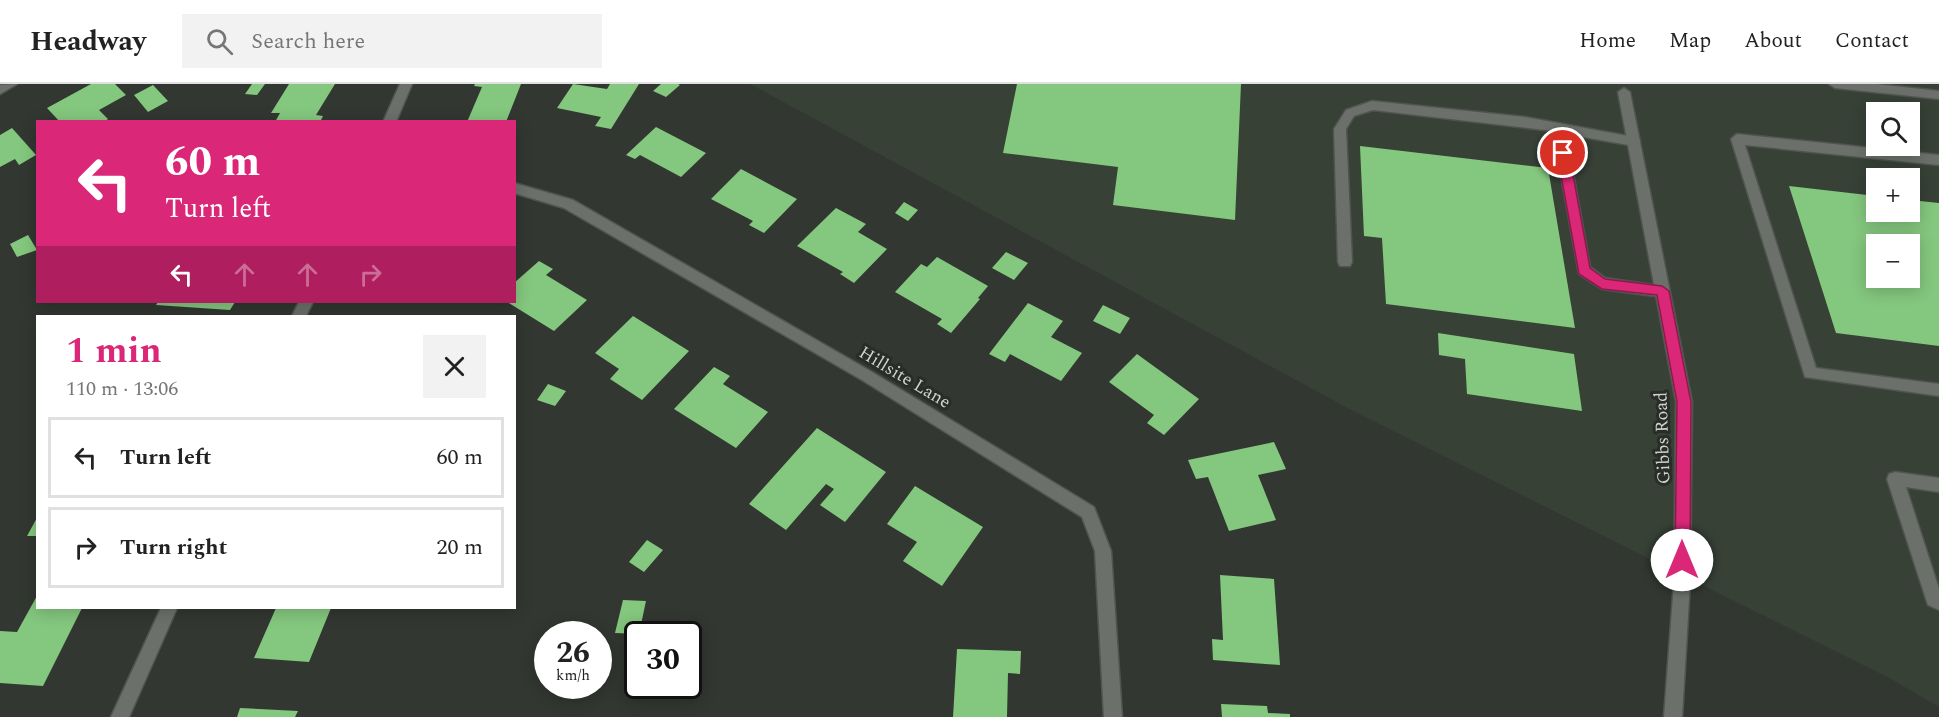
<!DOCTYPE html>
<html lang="en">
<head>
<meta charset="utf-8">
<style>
	body { margin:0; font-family:Spectral,serif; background:#f2f2f2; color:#222; height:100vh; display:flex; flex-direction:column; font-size:22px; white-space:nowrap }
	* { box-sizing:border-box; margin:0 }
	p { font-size:20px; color:#767676 }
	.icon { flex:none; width:33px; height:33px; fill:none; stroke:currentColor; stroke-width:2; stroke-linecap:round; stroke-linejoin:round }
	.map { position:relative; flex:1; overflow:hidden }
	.panel { position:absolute; left:36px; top:231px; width:480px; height:294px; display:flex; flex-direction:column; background:#fff; border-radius:0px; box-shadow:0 3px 15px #0003 }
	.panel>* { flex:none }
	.guide { position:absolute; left:36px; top:36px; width:480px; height:183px; border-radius:0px; box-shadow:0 3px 15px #0003; background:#db2777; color:#fff; overflow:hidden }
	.controls { position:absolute; left:1866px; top:18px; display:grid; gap:12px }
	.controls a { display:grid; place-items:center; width:54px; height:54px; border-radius:0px; background:#fff; box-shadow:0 3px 15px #0003; font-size:30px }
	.speed { position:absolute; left:534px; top:537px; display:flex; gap:12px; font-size:30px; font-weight:700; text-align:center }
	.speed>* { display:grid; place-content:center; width:78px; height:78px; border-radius:50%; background:#fff; box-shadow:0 3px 15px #0003; line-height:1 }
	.speed small { font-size:15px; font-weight:400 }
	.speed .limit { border:3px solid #111; border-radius:9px; background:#fff; color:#111 }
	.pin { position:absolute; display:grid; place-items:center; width:51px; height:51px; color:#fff; margin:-26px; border:3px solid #fff; border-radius:50%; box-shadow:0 2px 6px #0007 }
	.me { position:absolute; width:66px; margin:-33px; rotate:0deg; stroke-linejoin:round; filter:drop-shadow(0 0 4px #0008) }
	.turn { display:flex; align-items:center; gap:21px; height:126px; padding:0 30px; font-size:27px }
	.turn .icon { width:78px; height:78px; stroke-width:2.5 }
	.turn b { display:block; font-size:42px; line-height:51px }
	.lanes { display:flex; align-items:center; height:57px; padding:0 30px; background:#0003; justify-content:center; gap:30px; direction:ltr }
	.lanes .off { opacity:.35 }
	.round { display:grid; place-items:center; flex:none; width:63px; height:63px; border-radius:0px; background:#f2f2f2 }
	.summary { display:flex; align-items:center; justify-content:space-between; height:102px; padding:0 30px }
	h1 { font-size:36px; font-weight:700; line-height:45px; color:#db2777 }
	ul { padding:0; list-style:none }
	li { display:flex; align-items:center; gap:18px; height:81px; margin:0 12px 9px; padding:0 18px; border:3px solid #e0e0e0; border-radius:0px }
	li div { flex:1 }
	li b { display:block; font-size:22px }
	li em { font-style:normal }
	header { display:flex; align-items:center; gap:36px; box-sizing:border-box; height:84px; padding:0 30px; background:#fff; border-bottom:2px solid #e0e0e0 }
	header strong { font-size:28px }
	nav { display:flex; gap:33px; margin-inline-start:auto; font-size:21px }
	.search { width:420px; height:54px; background:#f2f2f2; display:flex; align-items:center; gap:15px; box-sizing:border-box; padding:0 21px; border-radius:0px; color:#767676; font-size:22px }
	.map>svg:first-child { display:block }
	.built { fill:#374136; fill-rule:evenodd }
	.building { fill:#84c77e; fill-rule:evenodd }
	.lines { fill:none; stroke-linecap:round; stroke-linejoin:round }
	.lane-casing { stroke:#50544f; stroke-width:3 }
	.street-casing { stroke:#50544f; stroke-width:3 }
	.lane { fill:#6b716a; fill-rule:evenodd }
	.street { fill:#6b716a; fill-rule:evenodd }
	.route { fill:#db2777; stroke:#8e194d; stroke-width:1.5 }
	.labels { text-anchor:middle; stroke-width:6; stroke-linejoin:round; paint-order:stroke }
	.street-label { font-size:18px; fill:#cfd2ce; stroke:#282d27 }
</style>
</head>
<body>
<header>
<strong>Headway</strong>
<div class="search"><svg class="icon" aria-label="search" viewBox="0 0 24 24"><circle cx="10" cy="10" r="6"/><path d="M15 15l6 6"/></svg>Search here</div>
<nav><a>Home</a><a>Map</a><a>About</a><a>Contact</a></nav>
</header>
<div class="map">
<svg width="1939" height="633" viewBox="0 0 1939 633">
	<rect width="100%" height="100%" fill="#323731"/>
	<path class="built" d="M750,0h1189v623l-50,-29 -536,-267zM1876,28h34v34h-34zM1876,94h34v34h-34zM1876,160h34v34h-34z"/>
	<path class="building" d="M91,0h24l11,11 -27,15 9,9 -4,3h-44l-13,-14z
		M252,0h13l-8,11 -12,-1z
		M289,0h46l-19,31 7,1 -3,6h-45l5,-9h-9z
		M475,0h46l-15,38h-39l15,-35 -8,-1z
		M573,0l34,5 3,-5h29l-28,45 -16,-3 6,-9 -44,-9z
		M661,0h17l2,1 -14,12 -13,-6z
		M1017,0h224l-6,136 -122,-15 5,-38 -115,-14z
		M153,1l15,16 -20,11 -14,-17z
		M656,43l50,26 -25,24 -41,-22 -5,4 -9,-4z
		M12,44l24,27 -17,10 -4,-6 -15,8v-32z
		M1360,62l188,22 27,160 -189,-24 -4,-66 -18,-2z
		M741,85l56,30 -33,34 -15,-8 4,-4 -42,-22z
		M1789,102l87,10v16h34v-12l29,3v143l-103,-13zM1876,160h34v34h-34z
		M904,118l14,8 -10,11 -13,-8z
		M836,124l30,16 -8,8 29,17 -33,34 -14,-9 3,-2 -46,-26z
		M28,151l9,15 -20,7 -7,-13z
		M1006,168l22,11 -14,17 -22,-12z
		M937,173l51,29 -10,12 2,1 -29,34 -14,-9 5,-5 -47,-27 26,-28 6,3z
		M539,177l14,8 -7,6 41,25 -33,31 -47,-29h7v-19z
		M158,218h77l-5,8 -74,-5z
		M1028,219l35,18 -12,16 31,16 -21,28 -51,-27 -5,8 -16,-8z
		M1103,221l27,13 -10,16 -27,-13z
		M633,232l56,35 -47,49 -32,-21 9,-10 -24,-16z
		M1438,249l136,21 8,57 -115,-17 -2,-35 -26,-4z
		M1137,270l62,45 -35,36 -17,-12 7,-8 -45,-33z
		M714,283l16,9 -7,8 45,28 -32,36 -62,-39z
		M548,300l18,7 -11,15 -18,-6z
		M817,344l69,44 -41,50 -25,-17 14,-16 -8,-5 -40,46 -37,-26z
		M1274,358l12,27 -28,6 18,45 -47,11 -21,-54 -12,2 -8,-19z
		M915,402l68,41 -41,59 -39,-25 14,-19 -30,-18z
		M38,432v20h-11z
		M647,456l16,10 -19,22 -15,-10z
		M1220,491l54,4 6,86 -67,-5 -1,-21 11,1z
		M38,510v14h44l-39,78 -43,-3v-52l17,1z
		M623,516l23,1 -7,33 -24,-1z
		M276,524h55l-22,54 -55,-4z
		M957,565l64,2 -1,23 -12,-1 -1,44h-54z
		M1221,620l46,2 1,7 22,1v3h-68z
		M240,624l58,3 -3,6h-58z"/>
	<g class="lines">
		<defs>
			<path id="lane" d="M1372,17l153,16 114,21 1,3 -6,5 -68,-12 24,133 15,11 62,9 2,4 -2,4 -5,2 -60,-8 -23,-15 -26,-143 -180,-21 -19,6 -8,13 6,133 -2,4h-10l-2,-4 -4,-133 12,-19z
				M1737,50l202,21v10l-194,-20 71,223 123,16v12l-134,-19 -74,-238z
				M1895,388l44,6v14l-33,-5 33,102v21l-11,-5 -2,-6 -39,-120 2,-5z"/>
			<path id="street" d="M17,0l-17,10v-9z
				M400,0h12l-16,38h-13z
				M1829,0h47l63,7v8l-104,-11z
				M1624,4l6,4 62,310 -2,180 -8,135h-18l10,-135 2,-180 -58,-310z
				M514,99l59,17 299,172 222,135 17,44 11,166h-18l-9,-166 -13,-34 -220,-137 -298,-172 -50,-15z
				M299,218h14l-7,14h-14z
				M161,524h16l-48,109h-18z"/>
		</defs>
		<use href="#lane" class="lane-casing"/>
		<use href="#street" class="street-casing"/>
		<use href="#lane" class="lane"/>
		<use href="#street" class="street"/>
	</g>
	<path class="route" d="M1563,64l6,5 21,115 15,11 57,7 7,5 22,111 -1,158 -2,5 -6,2 -5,-2 -2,-5 2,-158 -20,-107 -55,-6 -23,-15 -22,-121z"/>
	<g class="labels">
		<g class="street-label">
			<text transform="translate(905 293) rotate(31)" y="6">Hillsite Lane</text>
			<text transform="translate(1662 354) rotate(-92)" y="6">Gibbs Road</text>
		</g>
	</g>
</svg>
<div class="controls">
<a><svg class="icon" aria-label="search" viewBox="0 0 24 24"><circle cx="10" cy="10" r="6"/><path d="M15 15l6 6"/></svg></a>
<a>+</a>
<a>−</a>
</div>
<div class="speed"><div>26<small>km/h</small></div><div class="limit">30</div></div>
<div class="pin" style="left:1563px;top:69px;background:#d93025"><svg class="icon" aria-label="arrive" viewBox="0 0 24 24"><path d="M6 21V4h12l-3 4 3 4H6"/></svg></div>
<svg class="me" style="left:1682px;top:476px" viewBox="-20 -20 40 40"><circle r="19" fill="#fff"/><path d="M0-13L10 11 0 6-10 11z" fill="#db2777"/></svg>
<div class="guide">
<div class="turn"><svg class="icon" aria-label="left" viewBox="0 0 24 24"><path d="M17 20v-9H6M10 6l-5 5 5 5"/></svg><div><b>60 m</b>Turn left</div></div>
<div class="lanes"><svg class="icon" aria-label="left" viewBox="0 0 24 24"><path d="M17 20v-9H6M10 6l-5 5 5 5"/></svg><svg class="icon off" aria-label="ahead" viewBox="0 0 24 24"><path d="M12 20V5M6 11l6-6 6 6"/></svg><svg class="icon off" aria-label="ahead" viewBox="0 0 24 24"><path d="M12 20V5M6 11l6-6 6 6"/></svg><svg class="icon off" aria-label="right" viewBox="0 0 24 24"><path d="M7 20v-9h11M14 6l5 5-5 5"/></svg></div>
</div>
<section class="panel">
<div class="summary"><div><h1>1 min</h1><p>110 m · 13:06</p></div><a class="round"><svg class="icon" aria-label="close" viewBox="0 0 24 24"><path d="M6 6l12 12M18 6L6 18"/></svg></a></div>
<ul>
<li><svg class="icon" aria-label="left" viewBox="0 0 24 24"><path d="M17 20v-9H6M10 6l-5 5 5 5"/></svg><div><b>Turn left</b></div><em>60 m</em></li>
<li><svg class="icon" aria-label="right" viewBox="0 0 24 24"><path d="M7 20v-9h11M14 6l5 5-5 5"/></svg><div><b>Turn right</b></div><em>20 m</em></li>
</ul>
</section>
</div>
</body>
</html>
